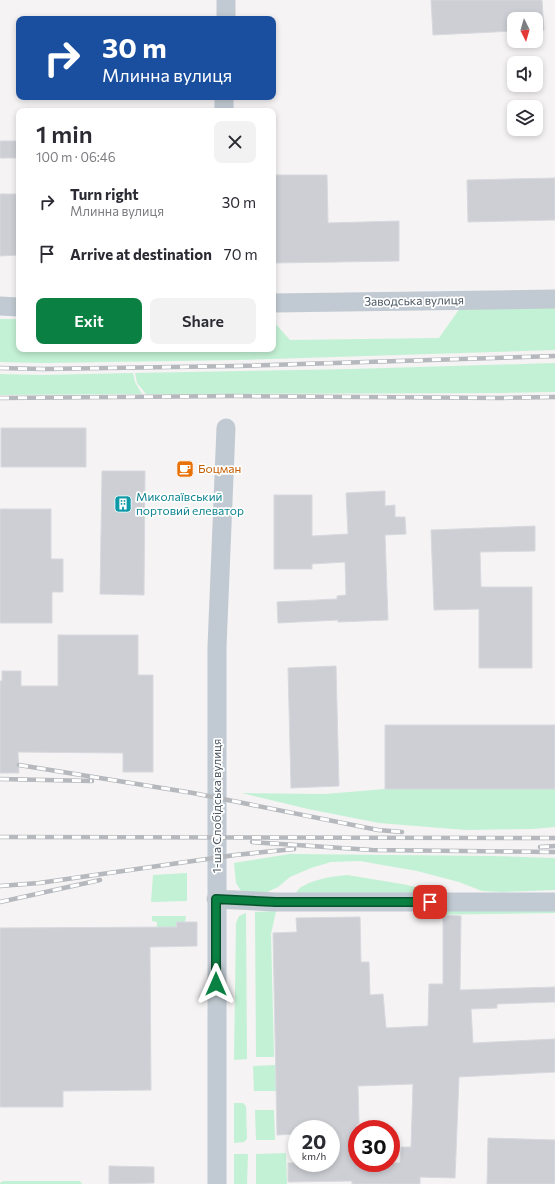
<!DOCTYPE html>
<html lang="en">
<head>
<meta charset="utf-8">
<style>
	body { margin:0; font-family:Commissioner,sans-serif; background:#f2f2f3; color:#2b2b33; height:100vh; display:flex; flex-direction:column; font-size:15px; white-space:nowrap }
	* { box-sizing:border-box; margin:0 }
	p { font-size:13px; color:#7c7c81 }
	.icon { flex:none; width:22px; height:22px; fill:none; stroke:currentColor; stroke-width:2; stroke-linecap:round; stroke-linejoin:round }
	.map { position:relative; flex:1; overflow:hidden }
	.panel { position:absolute; left:16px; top:108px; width:260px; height:244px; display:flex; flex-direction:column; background:#fff; border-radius:8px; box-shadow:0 2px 6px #0003 }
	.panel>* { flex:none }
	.top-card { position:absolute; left:16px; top:16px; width:260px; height:84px; border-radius:8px; box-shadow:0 2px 6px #0003; background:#1a4fa0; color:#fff; overflow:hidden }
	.needle { width:26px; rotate:175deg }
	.buttons { position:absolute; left:507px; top:12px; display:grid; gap:8px }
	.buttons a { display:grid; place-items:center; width:36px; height:36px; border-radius:8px; background:#fff; box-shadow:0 2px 6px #0003; font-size:20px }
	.speed { position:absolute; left:288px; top:1120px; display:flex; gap:8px; font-size:20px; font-weight:700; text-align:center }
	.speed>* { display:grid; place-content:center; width:52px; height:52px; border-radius:50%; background:#fff; box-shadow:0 2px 6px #0003; line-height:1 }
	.speed small { font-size:10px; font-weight:400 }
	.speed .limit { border:6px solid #d22; background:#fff; color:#111 }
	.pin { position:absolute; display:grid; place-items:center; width:34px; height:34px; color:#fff; margin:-17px; border-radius:8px; box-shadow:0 2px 6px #0006 }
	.me { position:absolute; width:44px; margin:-22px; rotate:0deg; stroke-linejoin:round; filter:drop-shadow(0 0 3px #0008) }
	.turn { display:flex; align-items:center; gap:14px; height:84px; padding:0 20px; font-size:18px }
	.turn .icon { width:52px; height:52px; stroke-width:2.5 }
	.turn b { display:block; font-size:28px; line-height:34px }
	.round { display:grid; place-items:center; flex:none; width:42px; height:42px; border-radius:8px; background:#f2f2f3 }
	.overview { display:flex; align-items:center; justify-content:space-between; height:68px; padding:0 20px }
	h1 { font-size:24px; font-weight:600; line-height:30px }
	.button { display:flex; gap:8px; margin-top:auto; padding:8px 20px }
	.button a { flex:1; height:46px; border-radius:8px; background:#0b8043; color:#fff; font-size:16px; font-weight:600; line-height:46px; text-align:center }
	.button a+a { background:#f2f2f3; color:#2b2b33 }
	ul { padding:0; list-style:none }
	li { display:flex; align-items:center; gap:12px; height:52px; padding:0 20px }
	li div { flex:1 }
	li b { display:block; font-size:15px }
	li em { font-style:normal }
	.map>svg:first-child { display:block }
	.green { fill:#c3f1d5 }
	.building { fill:#cdcfd5; stroke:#d7d9de; fill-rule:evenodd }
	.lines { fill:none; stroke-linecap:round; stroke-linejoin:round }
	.street { stroke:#c1cad2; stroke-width:19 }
	.rail-casing { stroke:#b5b8bd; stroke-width:4.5 }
	.rail { stroke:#fff; stroke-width:3; stroke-dasharray:9; stroke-linecap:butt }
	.route-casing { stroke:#07532c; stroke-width:10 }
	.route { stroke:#0b8043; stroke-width:7 }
	.labels { text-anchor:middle; stroke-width:3.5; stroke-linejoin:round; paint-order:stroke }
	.street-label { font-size:12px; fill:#4a5661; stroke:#fff }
	.food-label { font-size:12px; fill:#c56008; stroke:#fff; text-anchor:start }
	.culture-label { font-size:12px; fill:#0d838f; stroke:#fff; text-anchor:start }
</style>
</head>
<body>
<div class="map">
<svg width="555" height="1184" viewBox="0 0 555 1184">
	<rect width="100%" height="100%" fill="#f5f3f3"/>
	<path class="green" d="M555,306v44l-315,10 -196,3 -44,-1v-43h19v30h254v-28l17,19 149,-2 21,-30z
		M555,363v29l-55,1 -354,1 -9,-11 -2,-10 217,-4z
		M133,373l2,9 7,12 -142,1v-21l43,1z
		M385,789h170v38l-23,2 -66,1 -87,-7 -71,-14 -66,-16 83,1z
		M290,854l200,2 65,2v32l-52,2 -21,-1 -23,-9 -42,-11 -57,-10 -29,1 -20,6 -21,9 -12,10 -15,7h-20l-7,-11 -2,-20z
		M187,873v28l-36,1 2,-27z
		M347,875l55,9 39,8 7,3 -152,-2c2,-3 4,-6 7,-7 12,-7 31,-10 44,-11z
		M555,909v4l-142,2 4,-5z
		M276,911l-5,23 3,123h-18l-1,-145z
		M246,913l1,146 -13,1 2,-137 3,-7z
		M152,916h34l-1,6h-9v24l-20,-2 1,-22 -5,-1z
		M275,1065l1,26h-22l-1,-25z
		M234,1103h9l3,3 1,33 -3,3 -10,1z
		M255,1110h19l1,30h-19z
		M286,1153l1,31h-31v-30z
		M234,1154h14l-1,30h-13z
		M3,1181h77l2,3h-82v-1z"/>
	<path class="building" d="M431,0h111l2,30h-8v-11h-22v12l-81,4z
		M0,141h19v17h-19z
		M273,175h54l1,48 71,-2v40l-126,2z
		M555,178v42l-87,2 -1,-42z
		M0,194h19v61l-19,1z
		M1,428h85v39h-85z
		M102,471h43l-1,124 -44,-1z
		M385,491v15l10,-1v12h10l1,17 -21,1 3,85 -50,2v-2l-60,3 -1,-21 60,-3v-3l9,-1 -1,-33 -33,2v5h-38v-74h38v41l36,-2 -2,-41z
		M0,509h51v50h12v33h-11v31h-52z
		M535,526v25l-55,1 1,35h51v81h-53v-59l-45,1 -3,-80z
		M58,635h80v40h15v97h-30v-19l-105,-1 1,21h-19v-92h2v-10h19v15h37z
		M336,666l3,120 -48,2 -3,-120z
		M385,725h170v64h-170z
		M443,915l18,1 -1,74 95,-3v15l-58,2v4l-26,1 2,34 82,-4v33l-96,5 -4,101 -35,-1v7h-68v-3l-64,1v-19h43v-34h-34v5l-20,1 -4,-202 24,-1 -1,-14 64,-1 1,45h8l1,33 13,-1 3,34 42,-2 1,-42h14zM413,1084l-2,63h-10l-1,16h-43v-39h2l-1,-38z
		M176,922h21v24l-47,1 1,143 -88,1v16h-63v-179l177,-1z
		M488,1138l67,2v44h-68z
		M109,1166l45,1v16l-45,1z"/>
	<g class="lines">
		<path class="street" d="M226,0v19
			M224,111v-14
			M273,303l282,-4
			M0,306l19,1
			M216,899l60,3h279
			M217,1184v-537l9,-219"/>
		<defs>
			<path id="rail" d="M0,368l43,1 194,-3 318,-10
				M0,398l236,-2 264,2 55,-1
				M19,765l174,28 185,37 24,2
				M0,779l92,2
				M0,837l555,1
				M252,842l120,8 183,2
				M540,847l15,-1
				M0,886l39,-3 196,-28 59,-6
				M0,902l100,-22"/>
		</defs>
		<use href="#rail" class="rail-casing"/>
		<use href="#rail" class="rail"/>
	</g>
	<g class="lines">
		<defs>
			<path id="route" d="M216,984v-85l60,3h154"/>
		</defs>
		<use href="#route" class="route-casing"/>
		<use href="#route" class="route"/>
	</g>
	<defs>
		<symbol id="cafe-square" viewBox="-11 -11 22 22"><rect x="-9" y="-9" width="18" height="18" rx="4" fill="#e8710a" stroke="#fff"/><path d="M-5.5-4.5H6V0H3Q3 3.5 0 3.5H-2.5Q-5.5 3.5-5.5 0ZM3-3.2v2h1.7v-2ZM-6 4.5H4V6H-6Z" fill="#fff"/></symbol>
		<symbol id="building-square" viewBox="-11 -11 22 22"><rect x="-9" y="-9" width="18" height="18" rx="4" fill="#0f9aa8" stroke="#fff"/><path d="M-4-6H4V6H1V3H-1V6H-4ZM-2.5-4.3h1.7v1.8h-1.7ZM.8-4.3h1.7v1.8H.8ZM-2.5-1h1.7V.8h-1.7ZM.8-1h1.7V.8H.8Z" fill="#fff"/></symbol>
	</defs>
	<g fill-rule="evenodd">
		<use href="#cafe-square" x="175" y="459" width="20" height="20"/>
		<use href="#building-square" x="113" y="494" width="20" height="20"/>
	</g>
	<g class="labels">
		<g class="street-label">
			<text transform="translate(414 301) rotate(-1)" y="4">Заводська вулиця</text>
			<text transform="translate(217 806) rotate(-90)" y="4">1-ша Слобідська вулиця</text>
		</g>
		<g class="food-label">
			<text x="198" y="473">Боцман</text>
		</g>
		<g class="culture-label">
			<text x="136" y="501">Миколаївський<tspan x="136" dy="14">портовий елеватор</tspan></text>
		</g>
	</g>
</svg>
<div class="buttons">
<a><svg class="needle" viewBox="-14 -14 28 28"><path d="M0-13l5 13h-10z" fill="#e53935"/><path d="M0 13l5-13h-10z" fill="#7c7c81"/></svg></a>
<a><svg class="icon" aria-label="sound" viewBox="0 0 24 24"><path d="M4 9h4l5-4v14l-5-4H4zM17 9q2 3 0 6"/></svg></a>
<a><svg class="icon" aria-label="layers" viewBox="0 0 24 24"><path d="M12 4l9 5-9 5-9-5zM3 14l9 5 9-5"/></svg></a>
</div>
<div class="speed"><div>20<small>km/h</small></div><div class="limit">30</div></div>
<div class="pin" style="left:430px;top:902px;background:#d93025"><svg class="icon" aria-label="arrive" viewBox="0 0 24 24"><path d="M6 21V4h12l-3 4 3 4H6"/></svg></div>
<svg class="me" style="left:216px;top:984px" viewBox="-20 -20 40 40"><path d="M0-17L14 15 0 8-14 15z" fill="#0b8043" stroke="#fff" stroke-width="4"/></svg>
<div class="top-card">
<div class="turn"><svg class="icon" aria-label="right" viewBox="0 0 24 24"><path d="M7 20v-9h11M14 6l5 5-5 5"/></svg><div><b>30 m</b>Млинна вулиця</div></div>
</div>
<section class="panel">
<div class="overview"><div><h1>1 min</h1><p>100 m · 06:46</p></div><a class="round"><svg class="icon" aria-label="close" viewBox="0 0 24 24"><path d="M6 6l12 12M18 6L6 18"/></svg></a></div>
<ul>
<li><svg class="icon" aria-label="right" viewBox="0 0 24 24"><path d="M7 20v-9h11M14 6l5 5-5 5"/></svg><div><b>Turn right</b><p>Млинна вулиця</p></div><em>30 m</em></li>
<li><svg class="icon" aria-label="arrive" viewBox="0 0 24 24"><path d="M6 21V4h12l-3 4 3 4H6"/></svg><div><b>Arrive at destination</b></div><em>70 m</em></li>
</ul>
<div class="button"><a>Exit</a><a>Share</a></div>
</section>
</div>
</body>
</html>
